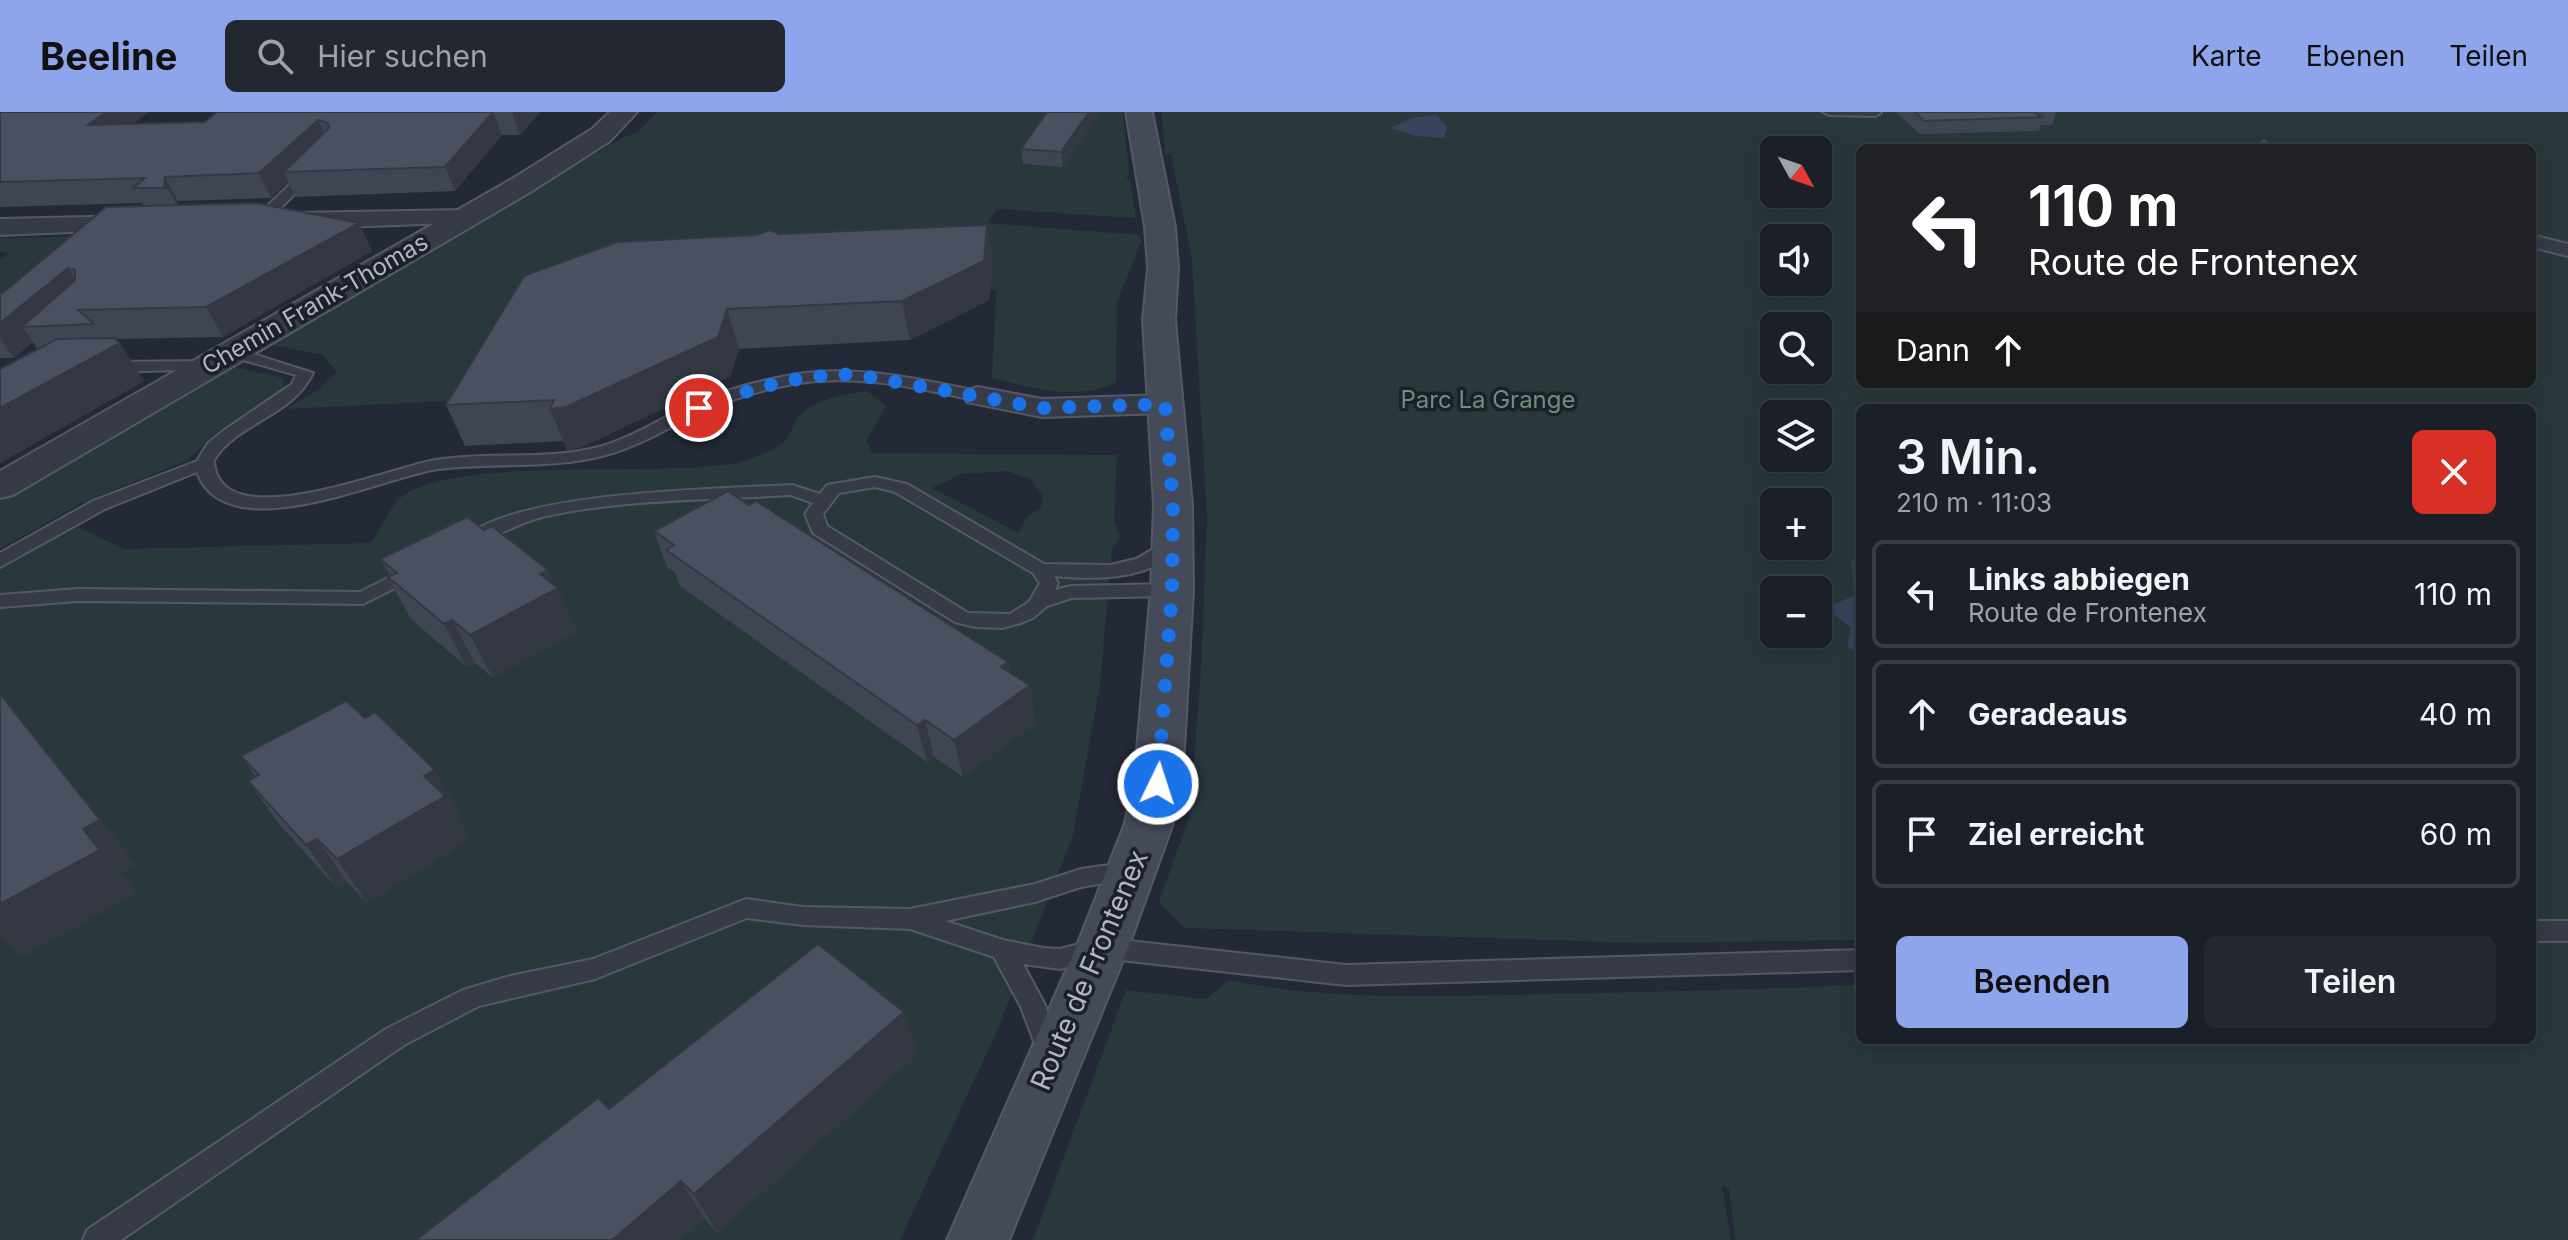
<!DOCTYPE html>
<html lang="de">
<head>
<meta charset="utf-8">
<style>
	body { margin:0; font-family:Inter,sans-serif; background:#232730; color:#f1f3f6; height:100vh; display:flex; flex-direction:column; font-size:30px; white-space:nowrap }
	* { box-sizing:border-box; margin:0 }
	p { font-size:26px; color:#9fa2a8 }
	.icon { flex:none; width:44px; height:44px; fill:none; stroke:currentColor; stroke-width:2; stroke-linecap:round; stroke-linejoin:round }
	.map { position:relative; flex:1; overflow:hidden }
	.drawer { position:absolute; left:1856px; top:292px; width:680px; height:640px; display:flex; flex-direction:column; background:#1a1f28; border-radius:12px; box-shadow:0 4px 20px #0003,0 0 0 2px #383d45 }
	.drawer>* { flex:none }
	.hud { position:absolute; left:1856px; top:32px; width:680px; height:244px; border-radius:12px; box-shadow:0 4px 20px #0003,0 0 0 2px #383d45; background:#202124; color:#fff; overflow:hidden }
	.needle { width:52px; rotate:130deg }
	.fabs { position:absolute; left:1760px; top:24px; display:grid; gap:16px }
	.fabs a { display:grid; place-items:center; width:72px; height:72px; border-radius:12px; background:#1a1f28; box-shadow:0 4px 20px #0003,0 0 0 2px #383d45; font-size:40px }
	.pin { position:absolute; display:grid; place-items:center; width:68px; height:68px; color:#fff; margin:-34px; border:4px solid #fff; border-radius:50%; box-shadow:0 2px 8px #0007 }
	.me { position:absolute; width:88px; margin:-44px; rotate:4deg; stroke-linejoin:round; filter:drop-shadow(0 0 6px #0008) }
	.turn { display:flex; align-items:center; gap:28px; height:168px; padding:0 40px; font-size:36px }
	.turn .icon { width:104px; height:104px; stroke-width:2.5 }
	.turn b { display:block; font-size:56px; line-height:68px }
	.then { display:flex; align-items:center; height:76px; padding:0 40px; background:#0003; gap:16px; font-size:30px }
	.round { display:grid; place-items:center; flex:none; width:84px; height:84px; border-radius:12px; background:#232730 }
	.head { display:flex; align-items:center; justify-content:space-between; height:136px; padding:0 40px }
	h1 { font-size:48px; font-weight:600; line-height:60px }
	.button { display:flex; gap:16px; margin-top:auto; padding:16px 40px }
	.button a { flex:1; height:92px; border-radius:12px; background:#8ea4eb; color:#111; font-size:32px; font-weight:600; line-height:92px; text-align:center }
	.button a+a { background:#232730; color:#f1f3f6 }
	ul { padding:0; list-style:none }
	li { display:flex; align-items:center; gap:24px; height:108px; margin:0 16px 12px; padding:0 24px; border:4px solid #383d45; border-radius:12px }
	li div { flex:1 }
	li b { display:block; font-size:30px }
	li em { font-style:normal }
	header { display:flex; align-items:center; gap:48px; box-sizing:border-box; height:112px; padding:0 40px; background:#8ea4eb; color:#111 }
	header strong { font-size:38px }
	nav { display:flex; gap:44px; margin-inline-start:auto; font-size:28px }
	.search { width:560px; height:72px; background:#232730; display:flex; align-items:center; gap:20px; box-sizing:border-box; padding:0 28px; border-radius:12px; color:#9fa2a8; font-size:30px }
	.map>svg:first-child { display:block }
	.green { fill:#29383b; fill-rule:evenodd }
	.water { fill:#3a445d }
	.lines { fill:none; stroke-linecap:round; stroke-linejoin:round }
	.service-casing { stroke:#545964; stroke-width:4 }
	.pedestrian-casing { stroke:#545964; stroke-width:4 }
	.minor-casing { stroke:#545964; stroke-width:4 }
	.tertiary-casing { stroke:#545964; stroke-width:4 }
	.secondary-casing { stroke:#545964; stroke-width:4 }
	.service { fill:#373b47; fill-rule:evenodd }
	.pedestrian { fill:#373b47; fill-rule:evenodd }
	.minor { fill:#373b47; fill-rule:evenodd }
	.tertiary { fill:#373b47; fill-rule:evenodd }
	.secondary { fill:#454a59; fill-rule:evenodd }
	.wall { fill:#404553 }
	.shaded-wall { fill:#343843 }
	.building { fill:#4a5060; stroke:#343843; stroke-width:2 }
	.route { stroke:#1a73e8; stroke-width:14; stroke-dasharray:0 25.2 }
	.labels { text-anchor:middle; stroke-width:7; stroke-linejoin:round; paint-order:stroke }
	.far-street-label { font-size:24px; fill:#b1b6c3; stroke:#1c202b }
	.far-park-label { font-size:24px; fill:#6b917a; stroke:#1c202b }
	.street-label { font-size:28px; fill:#b1b6c3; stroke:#1c202b }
</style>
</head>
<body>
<header>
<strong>Beeline</strong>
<div class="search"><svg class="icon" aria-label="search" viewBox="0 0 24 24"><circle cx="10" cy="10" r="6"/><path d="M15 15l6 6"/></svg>Hier suchen</div>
<nav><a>Karte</a><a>Ebenen</a><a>Teilen</a></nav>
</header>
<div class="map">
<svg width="2568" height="1128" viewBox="0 0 2568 1128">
	<rect width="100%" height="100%" fill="#232936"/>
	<path class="green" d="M657,0h466l6,59 -3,6 4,3 6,38 -139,-9 -10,14 153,12 1,7 -24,61 -1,79c-36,20 -87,6 -124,-4l4,-87 -6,-1 3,-27 -502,136 -206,10 33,-19 19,-18 -14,-17 -50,-10 25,-15 -3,-2 327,-190 15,-5z
		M1161,0h1407v1128h-833l-6,-51 -7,-4 9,55h-698l93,-250 80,9 23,-19c93,20 184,16 279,15 117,-2 234,-5 352,-10v55h672v-632h-672v532l-218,3 -457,-15 -26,-26 31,-88 11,-145 6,-152 -15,-258 -21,-105h-6zM1860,36h672v236h-672zM1774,38h44v44h-44zM1774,126h44v44h-44zM1774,214h44v44h-44zM1774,302h44v44h-44zM1774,390h44v44h-44zM1774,478h44v44h-44z
		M99,124l-99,65v-41l9,-7 -9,-1v-14z
		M231,254l52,12 1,11 -69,44 -27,27 -106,43 -82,46v-48z
		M867,279l19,15 -19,34 4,13 246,2 -3,66 6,16 -8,12 -12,136 -27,150 -75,194 -98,211h-900v-676l78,-37 46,22 247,-6c9,-13 16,-30 26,-42 46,-48 269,-22 343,-39 12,-3 35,-12 44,-20 8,-7 9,-20 16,-27 18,-17 43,-20 67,-24zM1006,359l22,7 15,17 -2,12 -16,12 -6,14 -87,-45 30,-14z"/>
	<path class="water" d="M1436,3l11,11 -3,12 -29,-2 -24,-8 21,-10z
		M1852,448l8,1v93l-13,-8 4,-18 -18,-14 1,-10 20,-8z"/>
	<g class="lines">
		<defs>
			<path id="service" d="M1823,0h57l1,1 -6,3 -46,-1z
				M307,56l10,3 -52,53h-10v-6z
				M231,235l82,26c-20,43 -75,49 -99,87 3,81 179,6 222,0 54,-9 110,1 163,-13 32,-9 59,-27 89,-41 34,-15 72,-26 110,-32 61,-9 120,5 180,17l8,5 -8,5c-60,-13 -118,-27 -180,-18 -33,6 -67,16 -98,30 -31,14 -60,33 -94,42 -55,15 -112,7 -168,14 -55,8 -212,83 -241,3l-92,37 -105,58v-14l93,-52 104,-40 11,-18 15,-12 69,-47 4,-9 -70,-20v-6z
				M207,249l8,5 -3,3 -101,3 -8,-5 8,-5z
				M875,365l32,7 137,80 66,1 26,-6 31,-18h12l3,4c-29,36 -87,35 -128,31l4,7 -3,7 16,-4 101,-2 9,6 -9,6 -100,2 -25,8 -14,12 -12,5 -19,5 -27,-1 -20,-5 -142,-89 -8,-19 8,-11 -22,-8c-79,5 -162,4 -240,20 -26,5 -50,18 -74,30l-6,2 -9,-6c44,-50 261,-52 330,-56l28,9 7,-9zM875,375l20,5 138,81 7,10 -11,19 -19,12 -42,-1 -141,-87 -4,-12 16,-21z
				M414,453l9,6 -2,4 -58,29 -285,-3 -78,6v-12l78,-6 282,3z
				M1131,750l8,3 3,6 -3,6 -58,10 -46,15 -90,19 58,19 41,8 16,1 42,-11 244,27 514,-15v20l-514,15 -244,-27 -42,11 -37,-5 22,41 18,47 -4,8 -9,3 -9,-3 -20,-53 -27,-50 -84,-28 -107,-4 -56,-7 -152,61 -116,27 -75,39 -283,195h-38l4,-10 299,-201 77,-39 47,-14 83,-17 153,-60 57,8 107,2 125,-25 46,-15z
				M2532,809h36v20h-36z"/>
			<path id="pedestrian" d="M2264,30l10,6 -19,-1z
				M2532,123l36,9v12l-36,-9z"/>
			<path id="minor" d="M466,98l12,7 -3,5 -184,7 -13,-8 13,-8z
				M133,104l13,8 -4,5 -142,6v-16z
				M978,275l64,12 123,-4 11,3 4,6 -4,6 -11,3 -123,4 -75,-15 -4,-6 4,-6z"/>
			<path id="tertiary" d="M610,0h27l-27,29 -78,50 -519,304 -13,3v-27l512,-292 80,-50z"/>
			<path id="secondary" d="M1126,0h26l23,115 3,41 -3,52 17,185 1,85 -11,194 -10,42 -44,122 -119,292h-62l129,-292 48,-122 10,-42 17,-194 3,-85 -11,-185 5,-52 -3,-41z"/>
		</defs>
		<use href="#service" class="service-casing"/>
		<use href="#pedestrian" class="pedestrian-casing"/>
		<use href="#minor" class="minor-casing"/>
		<use href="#tertiary" class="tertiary-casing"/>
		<use href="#secondary" class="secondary-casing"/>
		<use href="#service" class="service"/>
		<use href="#pedestrian" class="pedestrian"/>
		<use href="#minor" class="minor"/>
		<use href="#tertiary" class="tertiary"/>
		<use href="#secondary" class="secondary"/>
	</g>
	<path class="wall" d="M0,0l134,12 71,-2 12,-10h323l-20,23h-18l-47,56 -159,6 -8,-15 -17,16 -93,3v4l181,18 13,28 -149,86 -108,2 29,42 -144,82v-94l37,-20 -4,-7 -19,16h-14v-63l143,-89 -1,-3 -142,4z
		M1100,0l-37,55 -40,-3 -2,-15z
		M1896,0h160l-4,13h-11l-2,6 -119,3z
		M987,113l6,37 -4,38 -79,40 -171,9 -9,28 -148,70 -15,3 -4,-9 -98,5 -19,-41 333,-171z
		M749,393l259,157 2,11 26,50 -73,54 -29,-20 -7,5 -247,-176 -5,-14 -8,-5 -13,-36z
		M380,447l176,27 21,45 -84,47 -18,-15 -8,4 -56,-48 -23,-42 2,-1z
		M365,606l70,52 25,44 -4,2 14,23 -103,64 -20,-21 -10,6 -58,-64 -31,-43 8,-4 -15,-21z
		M918,942l-201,179 -108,-124z"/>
	<path class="shaded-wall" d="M106,0h43l-47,37 -14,-24z
		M493,0l9,23 -47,56 -10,-24z
		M512,0h28l-20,23z
		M1089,0h11l-37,55 -2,-15z
		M318,8l11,24 -45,28 4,10 -17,16 -12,-25z
		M165,65l13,24v6l-11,-19h-3z
		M359,111l13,28 -149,86 -17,-30z
		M987,113l6,37 -4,38 -79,40 -8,-39z
		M68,156l19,29 -65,30 11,15 -19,16 -14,-20v-15z
		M727,197l12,40 -9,28 -148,70 -15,3 -17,-41z
		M120,231l24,38 -144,82v-55z
		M548,458l9,19 1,-1 19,43 -84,47 -23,-43 70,-61z
		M452,508l23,43 -8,4 -23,-43z
		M1008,550l6,35 16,-12 6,38 -73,54 -9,-37 47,-73z
		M0,579l136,173 -15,9 16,20 -116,65 -19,-20 -2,1v-35l83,-75 -83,-135z
		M925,608l9,37 -7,5 -10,-37z
		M435,658l25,44 -4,2 14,23 -103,64 -30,-44 87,-83z
		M317,727l30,43 -10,6 -31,-43z
		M904,900l14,42 -201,179 -23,-39z
		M681,1069l24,39 -23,20h-70z"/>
	<path class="building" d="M0,0h106l-18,13 117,-3 12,-10h276l-48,55 -161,5 45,-44 -1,-5 -10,-3 -59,53 -94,4 -1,10 3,1h-34l12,-10 -145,4z
		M1047,0h42l-28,40 -40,-3z
		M1915,0h118l11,5 -120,4z
		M256,91l103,20 -153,84 -128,3 16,14 -72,3 53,-47v-10l-7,-2 -68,55v-28l106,-88z
		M987,113l-3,36 -82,40 -175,8 -9,28 -152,70 -16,2 4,-9 -108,5 78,-129 93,-34 140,-7 12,-5 10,4z
		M114,226l6,5 -120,65v-39l57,-30z
		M728,379l21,14 7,-4 252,161 -7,5 29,18 -76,55 -29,-20 -8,5 -251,-175 8,-5 -20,-14z
		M467,405l17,13 8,-4 56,44 -8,4 18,14 -88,47 -18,-15 -8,4 -56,-47 9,-4 -17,-14z
		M0,582l100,126 -17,9 17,21 -100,54z
		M346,589l19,17 10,-6 60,58 -11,6 21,20 -108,63 -20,-20 -11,6 -58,-64 11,-6 -18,-19z
		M818,832l86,68 -210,182 -13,-13 -69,59h-196l182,-142 11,11z"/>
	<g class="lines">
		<path class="route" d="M699,296l61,-21 48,-10 44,-3 190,34 123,-4 8,101 -1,85 -14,194"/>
	</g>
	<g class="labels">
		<g class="far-street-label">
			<text transform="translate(315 192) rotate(-30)" y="8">Chemin Frank-Thomas</text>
		</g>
		<g class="far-park-label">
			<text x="1488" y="296">Parc La Grange</text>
		</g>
		<g class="street-label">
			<text transform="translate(1089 858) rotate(-67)" y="10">Route de Frontenex</text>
		</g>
	</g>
</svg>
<div class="fabs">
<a><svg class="needle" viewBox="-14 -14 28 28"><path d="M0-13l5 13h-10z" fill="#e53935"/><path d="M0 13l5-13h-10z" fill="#9fa2a8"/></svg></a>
<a><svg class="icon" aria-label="sound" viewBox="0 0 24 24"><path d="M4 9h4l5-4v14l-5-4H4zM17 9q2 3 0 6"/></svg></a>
<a><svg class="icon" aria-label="search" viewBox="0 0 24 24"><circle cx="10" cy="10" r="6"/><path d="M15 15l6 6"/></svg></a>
<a><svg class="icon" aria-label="layers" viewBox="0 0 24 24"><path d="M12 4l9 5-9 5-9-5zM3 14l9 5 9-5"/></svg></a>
<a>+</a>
<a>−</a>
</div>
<div class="pin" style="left:699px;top:296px;background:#d93025"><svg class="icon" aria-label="arrive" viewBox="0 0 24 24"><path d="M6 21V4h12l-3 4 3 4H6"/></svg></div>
<svg class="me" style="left:1158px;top:672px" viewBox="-20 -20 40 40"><circle r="17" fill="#1a73e8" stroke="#fff" stroke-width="3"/><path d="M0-11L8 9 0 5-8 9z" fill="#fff"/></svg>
<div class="hud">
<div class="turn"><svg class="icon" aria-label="left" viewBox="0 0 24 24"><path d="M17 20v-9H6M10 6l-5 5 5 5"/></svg><div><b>110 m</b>Route de Frontenex</div></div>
<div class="then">Dann<svg class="icon" aria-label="ahead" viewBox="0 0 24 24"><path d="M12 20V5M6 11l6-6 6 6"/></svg></div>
</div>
<section class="drawer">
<div class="head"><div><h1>3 Min.</h1><p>210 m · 11:03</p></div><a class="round" style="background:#d93025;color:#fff"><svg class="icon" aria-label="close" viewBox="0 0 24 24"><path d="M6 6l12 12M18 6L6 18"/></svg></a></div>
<ul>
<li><svg class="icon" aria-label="left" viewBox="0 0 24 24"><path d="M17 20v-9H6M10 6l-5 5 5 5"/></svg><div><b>Links abbiegen</b><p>Route de Frontenex</p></div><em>110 m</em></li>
<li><svg class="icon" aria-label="ahead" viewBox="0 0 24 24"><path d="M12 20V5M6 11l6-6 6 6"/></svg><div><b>Geradeaus</b></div><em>40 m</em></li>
<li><svg class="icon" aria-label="arrive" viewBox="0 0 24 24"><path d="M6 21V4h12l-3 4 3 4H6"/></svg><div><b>Ziel erreicht</b></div><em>60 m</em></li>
</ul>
<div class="button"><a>Beenden</a><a>Teilen</a></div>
</section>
</div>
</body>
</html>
